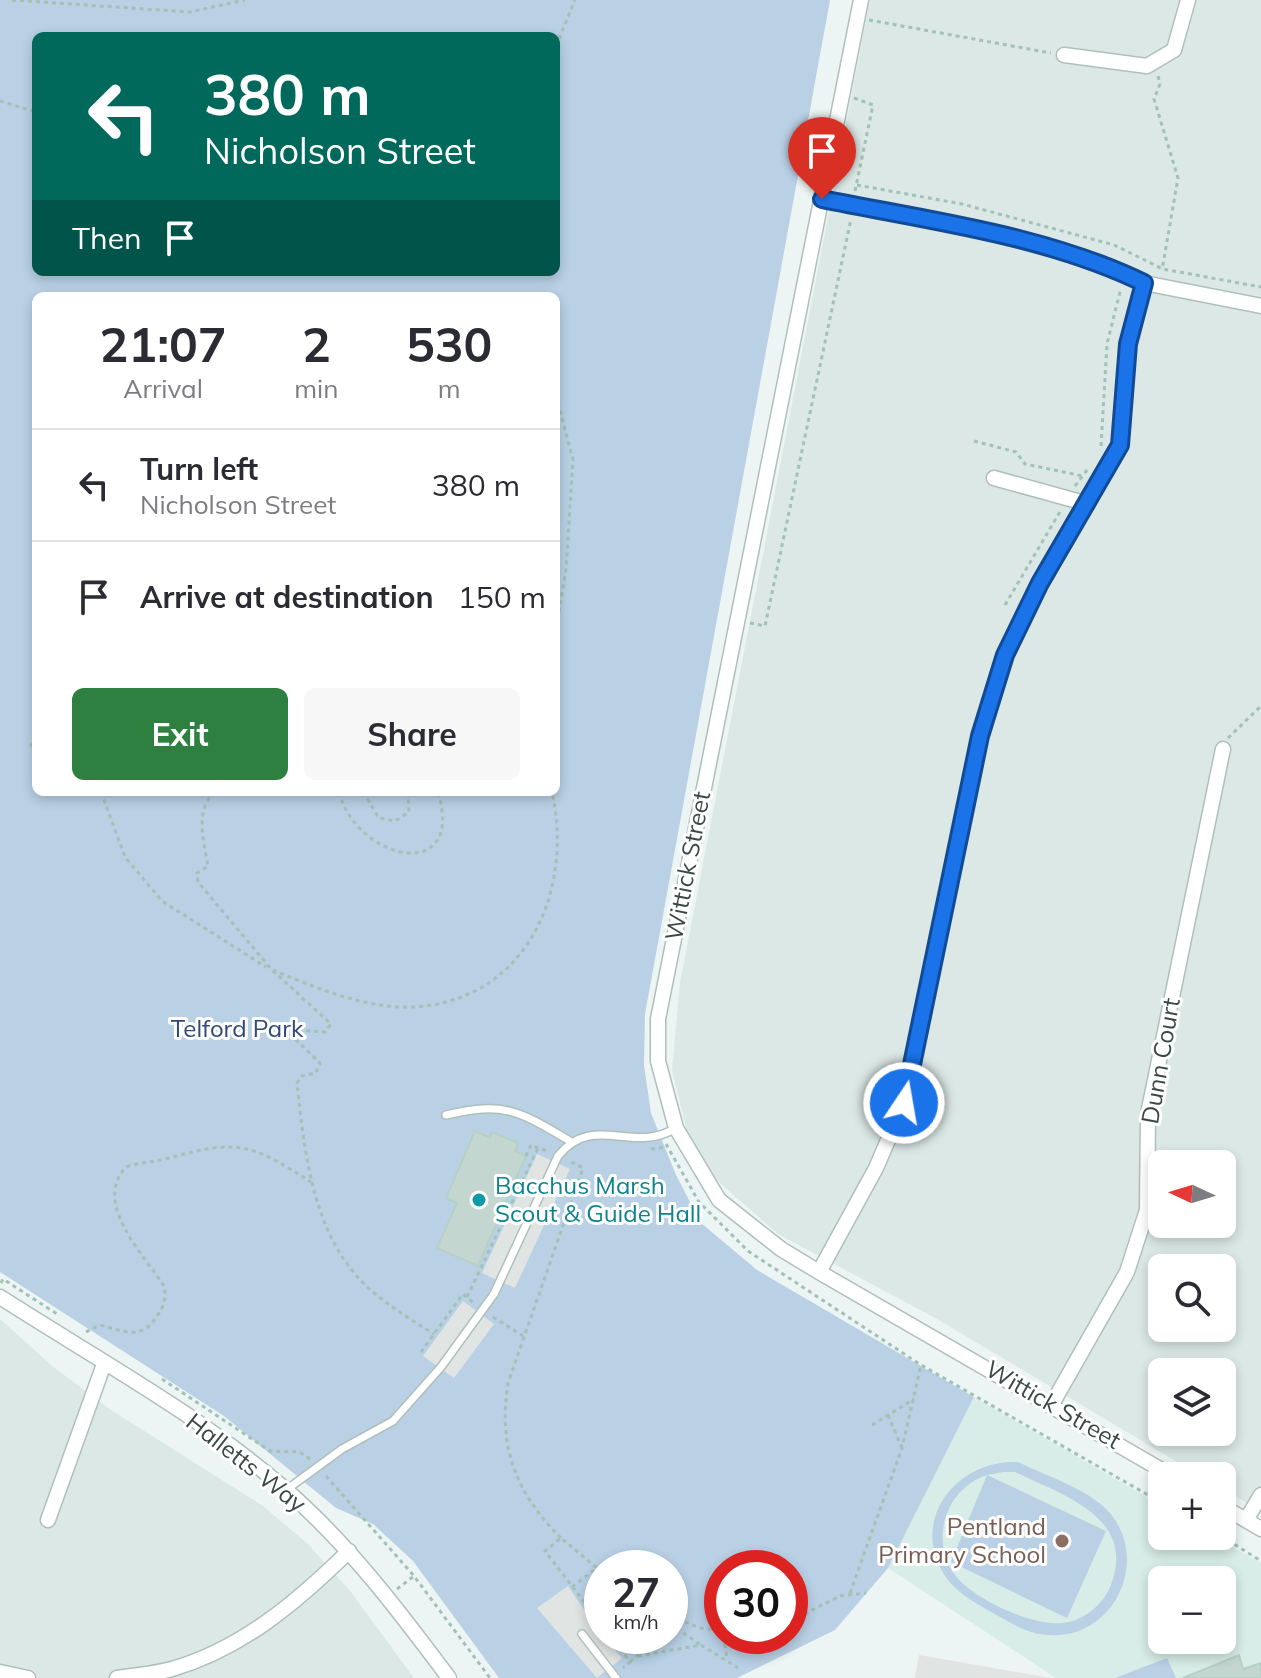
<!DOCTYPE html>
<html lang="en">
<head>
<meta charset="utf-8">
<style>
	body { margin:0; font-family:Mulish,sans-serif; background:#f7f7f7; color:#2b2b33; height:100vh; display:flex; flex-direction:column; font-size:30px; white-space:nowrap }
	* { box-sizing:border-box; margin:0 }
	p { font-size:26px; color:#7c7c81 }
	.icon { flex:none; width:44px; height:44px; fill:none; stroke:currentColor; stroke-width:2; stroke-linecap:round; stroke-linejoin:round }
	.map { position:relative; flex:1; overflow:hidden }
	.side { position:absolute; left:32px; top:292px; width:528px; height:504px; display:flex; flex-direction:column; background:#fff; border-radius:12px; box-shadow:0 4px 12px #0003 }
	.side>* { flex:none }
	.guide { position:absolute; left:32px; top:32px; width:528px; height:244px; border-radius:12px; box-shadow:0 4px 12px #0003; background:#00695c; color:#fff; overflow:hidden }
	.needle { width:52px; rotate:274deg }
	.tools { position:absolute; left:1148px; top:1150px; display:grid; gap:16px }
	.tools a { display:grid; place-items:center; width:88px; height:88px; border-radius:12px; background:#fff; box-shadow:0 4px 12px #0003; font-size:40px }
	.speed { position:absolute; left:584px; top:1550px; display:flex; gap:16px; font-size:40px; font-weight:700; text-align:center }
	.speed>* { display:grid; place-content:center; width:104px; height:104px; border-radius:50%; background:#fff; box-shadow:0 4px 12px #0003; line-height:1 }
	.speed small { font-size:20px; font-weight:400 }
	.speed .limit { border:12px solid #d22; background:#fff; color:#111 }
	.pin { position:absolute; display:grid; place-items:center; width:68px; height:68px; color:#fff; margin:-82px -34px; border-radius:50% 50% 50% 0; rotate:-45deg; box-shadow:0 0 8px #0007 }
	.pin .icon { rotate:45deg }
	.me { position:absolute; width:88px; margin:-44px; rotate:12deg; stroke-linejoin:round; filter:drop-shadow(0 0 6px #0008) }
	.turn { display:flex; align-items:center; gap:28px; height:168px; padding:0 40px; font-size:36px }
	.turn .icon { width:104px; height:104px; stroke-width:2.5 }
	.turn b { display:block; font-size:56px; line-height:68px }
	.then { display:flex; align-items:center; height:76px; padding:0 40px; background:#0003; gap:16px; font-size:30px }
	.eta { display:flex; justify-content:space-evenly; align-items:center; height:136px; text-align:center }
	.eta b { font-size:48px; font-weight:700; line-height:56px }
	.button { display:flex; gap:16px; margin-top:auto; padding:16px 40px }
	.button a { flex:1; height:92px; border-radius:12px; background:#2d8040; color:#fff; font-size:32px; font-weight:700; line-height:92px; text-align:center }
	.button a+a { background:#f7f7f7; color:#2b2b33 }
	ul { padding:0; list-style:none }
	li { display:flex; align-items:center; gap:24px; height:112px; padding:0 40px; border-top:2px solid #e1e1e2 }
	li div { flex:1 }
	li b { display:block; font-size:30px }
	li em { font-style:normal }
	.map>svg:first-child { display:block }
	.residential { fill:#dbe8e5; fill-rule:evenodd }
	.education { fill:#d8ede7; fill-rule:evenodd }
	.green { fill:#b9d0e5; fill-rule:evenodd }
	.parking { fill:#e0e4e3 }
	.building { fill:#c3d6cf; stroke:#b6d0c7; stroke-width:2 }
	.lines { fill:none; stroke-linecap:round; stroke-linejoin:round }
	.lane-casing { stroke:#afc0bb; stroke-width:10 }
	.street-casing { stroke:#afc0bb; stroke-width:17 }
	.path { stroke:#a2c1b7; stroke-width:3; stroke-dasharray:4 4; stroke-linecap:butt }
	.lane { stroke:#fff; stroke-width:7 }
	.street { stroke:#fff; stroke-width:14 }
	.route-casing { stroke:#114b97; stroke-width:20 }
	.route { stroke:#1a73e8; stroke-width:14 }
	.culture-dot { fill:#0f9aa8; stroke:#fff; stroke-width:3 }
	.education-dot { fill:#8d6e63; stroke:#fff; stroke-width:3 }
	.labels { text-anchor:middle; stroke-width:6; stroke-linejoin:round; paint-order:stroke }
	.street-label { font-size:24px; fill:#3a4944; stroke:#fff }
	.park-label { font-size:24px; fill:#314978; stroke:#fff }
	.culture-label { font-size:24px; fill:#0d838f; stroke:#fff; text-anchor:start }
	.education-label { font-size:24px; fill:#785e54; stroke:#fff; text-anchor:end }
</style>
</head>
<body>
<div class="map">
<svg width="1261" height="1678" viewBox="0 0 1261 1678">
	<rect width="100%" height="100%" fill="#ecf5f3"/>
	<path class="residential" d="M870,0h391v1512l-39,-24v-12h-21l-264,-157 -159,-85 -59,-52 -30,-42 -17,-70 8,-87zM1162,1164h60v60h-60zM1162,1268h60v60h-60zM1162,1372h60v60h-60z
		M0,1319l52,47 59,44 152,96 45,38 43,48 63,86h-414z"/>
	<path class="education" d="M974,1397l188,109v30h51l48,27v115h-205l-168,-110zM1162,1580h60v60h-60z"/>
	<path class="green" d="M0,0h830l-185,1014 -1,51 7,48 25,62 25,48 56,47 217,127 -86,171 -53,62 -98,48h-238l-86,-117 -40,-37 -37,-16 -112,-92 -224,-144zM36,36h520v236h-520zM36,296h520v496h-520zM602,1568h68v68h-68zM722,1568h68v68h-68z
		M1018,1462c28,14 68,26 90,49 44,48 6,129 -59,124 -22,-1 -38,-12 -56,-22 -19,-11 -39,-21 -51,-42 -31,-56 18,-112 76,-109zM1003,1472h12c45,22 120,44 97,110 -6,19 -23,35 -43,40 -30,8 -95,-22 -114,-47 -26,-35 -9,-87 32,-100l-36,87 116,56 39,-87 -119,-56z
		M1167,1658l9,20h-61z"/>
	<path class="parking" d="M537,1154l33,15 -55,119 -33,-15z
		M463,1301l31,23 -40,54 -31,-22z
		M568,1586l34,50 20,22 -25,20 -60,-70z
		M919,1655l132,23h-136z"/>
	<path class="building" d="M475,1131l15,7 2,-6 26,11 -3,8 11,5 -48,110 -41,-18 20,-45 -11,-5z
		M1239,1655l4,14 18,-6v15h-78z"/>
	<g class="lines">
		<defs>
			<path id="lane" d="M446,1115c59,-14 73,-4 124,26
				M286,1490l56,-41 51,-28 48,-54 53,-73 64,-138c36,-44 74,-1 118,-28
				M582,1634l34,44"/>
			<path id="street" d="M861,0l-203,1019v42l18,67 43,72 62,49 38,23 353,204
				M1064,55l83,11 27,-16 14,-50
				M822,199l164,33 113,30 45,21 117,23
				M994,478l94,26
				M819,1272l57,-104 28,-65 76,-367 25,-81 35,-72 80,-138 8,-101 16,-61
				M0,1297c96,62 200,118 286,193 64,56 113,121 163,188
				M1052,1404l75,-132 20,-62 1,-96 75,-365
				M1222,1506l39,23
				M48,1520l56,-156
				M1246,1520l15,-25
				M0,1672l28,6
				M117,1678c18,-3 37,-4 55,-9 70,-20 126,-68 177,-118"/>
		</defs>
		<use href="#lane" class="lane-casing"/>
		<use href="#street" class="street-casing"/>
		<path class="path" d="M12,0l178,12 55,-12
			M869,20l182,33
			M556,46l19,-46
			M1158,76l2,8 -6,15 24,79 -16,92
			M854,98l19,7 -18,86
			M0,101l36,11
			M857,185l105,19 152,41 49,24 98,18
			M556,395l17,65 -7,110 -10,59
			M974,441l42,11 9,12 58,12
			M1101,446l6,-102 14,-56
			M1075,486l12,-16
			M1005,605l56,-95
			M750,623l15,3 86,-407
			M1228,738l33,-32
			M30,746l6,-4
			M101,792l24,65 37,44 104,66
			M215,792c-21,18 -11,51 -7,74l-11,7 1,9 73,87 60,55 -6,8 -40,-3 35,34 -4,10 -14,3 -5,7c8,73 16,158 76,209 19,16 40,29 61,42
			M339,792c18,69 127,93 99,0
			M363,792l16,26 16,3 14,-9 -1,-20
			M273,970c43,18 93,39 141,37 113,-7 160,-116 138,-215
			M666,1144l33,58 49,49 173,114 241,138
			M651,1149l16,-2
			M526,1156l5,-11 16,6
			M1,1283l2,-4 54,35
			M467,1297l71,-149
			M493,1317l30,19
			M86,1332l14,-7c23,6 42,16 57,-9 7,-10 10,-18 7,-30 -20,-31 -72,-83 -38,-119 15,-5 29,-5 43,-9 69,-19 81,-15 142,24
			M421,1352l42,-58 11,9
			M162,1379l108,72 30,1 10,7
			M888,1415l14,33
			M872,1425l42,-26
			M326,1476l88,100
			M1221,1536l40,25
			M561,1538c-46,-46 -63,-92 -53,-155l75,-215 -14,-7
			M572,1587l25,-19 -36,-30 -16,13 57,74
			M397,1589l17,-13 76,102
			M850,1593l52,-145 19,-83
			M670,1616l30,12 22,3
			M790,1621l50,-25 26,-3
			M670,1624l31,21
			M610,1636l20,26 -7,6
			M724,1636l3,24
			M638,1656l63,-11 37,23
			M630,1662l16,-15 5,-11"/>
		<use href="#lane" class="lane"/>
		<use href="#street" class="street"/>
	</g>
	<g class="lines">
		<defs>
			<path id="route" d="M822,199c108,22 223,36 322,84l-16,61 -8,101 -80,138 -35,72 -25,81 -76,367"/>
		</defs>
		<use href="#route" class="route-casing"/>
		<use href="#route" class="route"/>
	</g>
	<circle class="culture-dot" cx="479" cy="1200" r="8"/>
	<circle class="education-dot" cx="1062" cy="1541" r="8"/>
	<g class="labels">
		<g class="street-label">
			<text transform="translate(688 866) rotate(-79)" y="8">Wittick Street</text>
			<text transform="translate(1161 1061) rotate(-80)" y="8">Dunn Court</text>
			<text transform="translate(1053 1405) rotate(30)" y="8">Wittick Street</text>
			<text transform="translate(246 1463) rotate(38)" y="8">Halletts Way</text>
		</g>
		<g class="park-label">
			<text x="237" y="1037">Telford Park</text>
		</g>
		<g class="culture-label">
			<text x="495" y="1194">Bacchus Marsh<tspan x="495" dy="28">Scout &amp; Guide Hall</tspan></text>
		</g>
		<g class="education-label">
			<text x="1046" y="1535">Pentland<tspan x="1046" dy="28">Primary School</tspan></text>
		</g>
	</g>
</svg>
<div class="tools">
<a><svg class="needle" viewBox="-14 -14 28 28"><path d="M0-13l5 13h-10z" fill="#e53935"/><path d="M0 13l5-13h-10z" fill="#7c7c81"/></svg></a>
<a><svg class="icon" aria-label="search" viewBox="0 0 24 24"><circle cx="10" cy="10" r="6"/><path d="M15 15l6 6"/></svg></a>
<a><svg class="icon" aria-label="layers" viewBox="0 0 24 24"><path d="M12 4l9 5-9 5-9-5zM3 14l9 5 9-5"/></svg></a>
<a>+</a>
<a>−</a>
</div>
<div class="speed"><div>27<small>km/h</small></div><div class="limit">30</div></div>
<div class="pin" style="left:822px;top:199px;background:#d93025"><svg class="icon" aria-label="arrive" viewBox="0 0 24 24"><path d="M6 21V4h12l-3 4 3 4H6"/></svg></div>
<svg class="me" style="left:904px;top:1103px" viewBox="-20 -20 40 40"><circle r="17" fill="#1a73e8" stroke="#fff" stroke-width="3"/><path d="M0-11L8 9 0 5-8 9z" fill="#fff"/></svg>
<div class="guide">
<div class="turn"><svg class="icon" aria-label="left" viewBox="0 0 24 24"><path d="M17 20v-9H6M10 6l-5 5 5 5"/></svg><div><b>380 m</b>Nicholson Street</div></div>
<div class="then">Then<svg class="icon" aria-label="arrive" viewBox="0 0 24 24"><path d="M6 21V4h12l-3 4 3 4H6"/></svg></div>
</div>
<section class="side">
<div class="eta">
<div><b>21:07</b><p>Arrival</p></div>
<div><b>2</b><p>min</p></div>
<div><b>530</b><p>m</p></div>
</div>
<ul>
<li><svg class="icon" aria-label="left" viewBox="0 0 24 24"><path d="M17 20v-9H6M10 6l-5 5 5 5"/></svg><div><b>Turn left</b><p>Nicholson Street</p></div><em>380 m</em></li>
<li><svg class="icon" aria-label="arrive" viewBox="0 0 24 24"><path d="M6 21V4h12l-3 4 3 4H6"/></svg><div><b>Arrive at destination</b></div><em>150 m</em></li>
</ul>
<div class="button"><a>Exit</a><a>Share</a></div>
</section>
</div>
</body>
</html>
